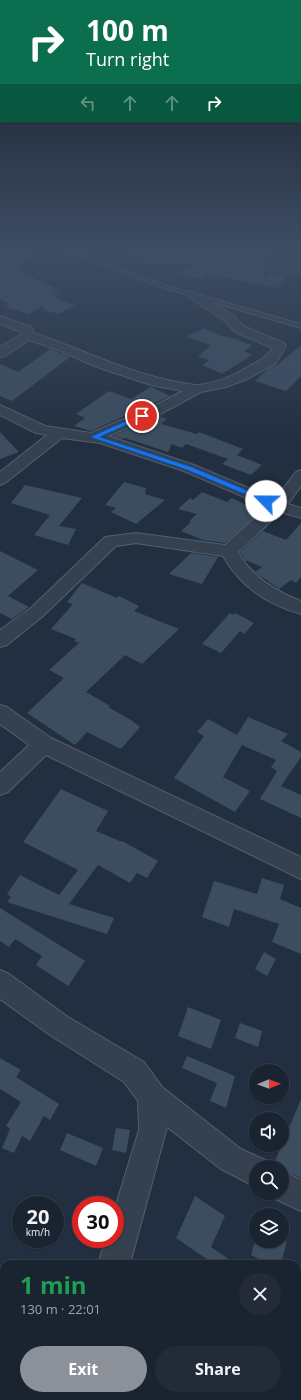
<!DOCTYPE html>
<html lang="en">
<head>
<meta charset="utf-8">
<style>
	body { margin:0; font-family:"Open Sans",sans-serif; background:#232b38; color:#f1f3f6; height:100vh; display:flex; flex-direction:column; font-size:15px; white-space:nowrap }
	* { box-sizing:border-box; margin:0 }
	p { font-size:13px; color:#9fa4ab }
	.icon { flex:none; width:22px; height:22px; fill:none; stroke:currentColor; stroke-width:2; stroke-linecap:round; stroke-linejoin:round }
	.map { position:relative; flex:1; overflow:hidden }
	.side { position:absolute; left:0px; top:1260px; width:301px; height:140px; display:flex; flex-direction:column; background:#1a2330; border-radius:12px 12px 0 0; box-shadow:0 1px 3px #0004,0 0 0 1px #38404c }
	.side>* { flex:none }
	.guide { position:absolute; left:0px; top:0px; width:301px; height:122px; box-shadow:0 1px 3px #0004,0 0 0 1px #38404c; background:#0b6e4f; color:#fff; overflow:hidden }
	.needle { width:26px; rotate:89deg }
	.fabs { position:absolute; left:249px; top:1064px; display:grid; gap:8px }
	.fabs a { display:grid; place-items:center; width:40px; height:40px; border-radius:50%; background:#1a2330; box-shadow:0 1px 3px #0004,0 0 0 1px #38404c; font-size:20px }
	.speed { position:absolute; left:12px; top:1196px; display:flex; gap:8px; font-size:20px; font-weight:700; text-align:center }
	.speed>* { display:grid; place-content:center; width:52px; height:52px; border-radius:50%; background:#1a2330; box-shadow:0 1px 3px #0004,0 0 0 1px #38404c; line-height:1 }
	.speed small { font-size:10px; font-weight:400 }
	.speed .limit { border:6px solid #d22; background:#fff; color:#111 }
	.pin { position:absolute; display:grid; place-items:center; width:34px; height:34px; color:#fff; margin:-17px; border:2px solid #fff; border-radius:50%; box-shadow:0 1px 4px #0007 }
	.me { position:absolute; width:44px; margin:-22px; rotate:293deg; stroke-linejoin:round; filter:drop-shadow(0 0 3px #0008) }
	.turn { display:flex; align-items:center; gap:14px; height:84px; padding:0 20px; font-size:18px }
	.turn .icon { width:52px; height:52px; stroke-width:2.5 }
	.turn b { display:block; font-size:28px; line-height:34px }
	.lanes { display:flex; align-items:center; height:38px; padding:0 20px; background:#0003; justify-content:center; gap:20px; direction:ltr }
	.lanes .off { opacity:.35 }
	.round { display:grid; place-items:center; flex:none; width:42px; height:42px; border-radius:21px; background:#232b38 }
	.head { display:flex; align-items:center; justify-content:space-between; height:68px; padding:0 20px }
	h1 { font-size:24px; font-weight:700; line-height:30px; color:#1e9e55 }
	.button { display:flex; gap:8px; margin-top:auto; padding:8px 20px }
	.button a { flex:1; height:46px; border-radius:24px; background:#8c9099; color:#fff; font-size:16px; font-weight:700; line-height:46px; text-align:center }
	.button a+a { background:#232b38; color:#f1f3f6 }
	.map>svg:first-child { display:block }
	.building { fill:#3d4d60 }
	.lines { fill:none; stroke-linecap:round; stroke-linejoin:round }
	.service-casing { stroke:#545f6e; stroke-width:2 }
	.minor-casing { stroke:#545f6e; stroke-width:2 }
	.service { fill:#364150; fill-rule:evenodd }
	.minor { fill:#364150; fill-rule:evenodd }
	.route { fill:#1a73e8; stroke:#114b97 }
</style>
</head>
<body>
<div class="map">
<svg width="301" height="1400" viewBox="0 0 301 1400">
	<rect width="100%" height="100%" fill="#222f40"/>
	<path class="building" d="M0,249h15l20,9 -21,10 45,22 -7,3 6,2 -4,2 21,8 -16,9 -14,-4 -3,-4 -14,8 -23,-7 4,-3 -9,-5z
		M130,249h137l-1,14 -5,1 -3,3 3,3 4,1 -1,9 5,-7 17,2 -8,13 -52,-10 -3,2 -14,-5 -6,5 -24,-6 15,-11 -49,1z
		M204,328l17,8 17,3 -1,1 15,5 -8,6 8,4 -30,19 -20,-9 8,-5 -12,-3 13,-12 -25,-8z
		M301,345v31l-15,15 -31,-10 14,-13 8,-3z
		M50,349l20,8 -58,44 -12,-5v-32l18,8z
		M151,387l19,9 -79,35 -17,-5 11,-8 -9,-4 33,-23 22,8z
		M164,414l-4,3 7,2 -6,5 36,10 2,-2 44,17 -6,6 25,10 -11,10 -29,-11 6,-5 -42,-15 -4,4 -10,-4 -4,8 -43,-14 -2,1 -11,-3z
		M0,432l19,20 -19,7z
		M124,482l22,6 -1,6 20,6 -29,24 -25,-12 5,-4 -11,-3z
		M25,485l57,13 -23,28 17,3 -8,16 -34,-10 16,-20 -39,-12z
		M202,492l25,10 5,-4 28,14 -35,31 -22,-3 -22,-9 10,-9 -2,-1 8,-7 -19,-5 12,-11 3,2z
		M301,523v54l-5,6 -5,-3 -12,9 -24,-17 7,-5 -17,-7 -5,-8 23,-21 23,9z
		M0,551l38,19 -30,26 21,11 -17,12 -12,-6z
		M191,553l27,4 -16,27 -33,-10z
		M82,583l35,15 2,-2 20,10 -5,5 45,18 -37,35 -17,-9 -39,37 24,14 -2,1 23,13 9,7 -19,22 -34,-17 -12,13 -48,-32 37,-35 -15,-8 30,-27 -5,-2 2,-2 -25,-10 22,-25 -6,-2z
		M230,613l4,2 1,-2 19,10 -10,11 -4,-3 -19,22 -19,-9z
		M248,717l40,17 -7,7 20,11v5l-20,29 20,9v23l-41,-19 17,-28 -6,-4 5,-7 -34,-15 -19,32 27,14 -15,21 -61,-34 30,-42 -7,-4 11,-13 29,16z
		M61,789l47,22 -12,20 26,11v-1l36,20 -11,17 -10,-5 -7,10 -32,-18 -29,39 45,14 -7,16 -100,-32 4,-5 -4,-3 13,-19 39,20 19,-25 -55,-28z
		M262,878l22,7 -4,14 21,9v46l-29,-12 7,-18 -45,-15 -5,18 -27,-10 12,-36 43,13z
		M0,908l85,53 -17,25 -32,-21 6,-9 -27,-17 -6,8 -9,-6z
		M264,952l12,7 -9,17 -12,-7z
		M188,1007l33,13 -10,29 -33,-13z
		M240,1023l22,8 -4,16 -23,-9z
		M187,1056l48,20 -9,32 -16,-7 7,-18 -35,-15z
		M0,1058l21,12 -5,7 43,27 -9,16 -6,-4 -14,25 -8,-5 -8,17 -12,-5 8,-19 -4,-3 15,-24 -21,-13z
		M301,1099v79l-19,-8v-3l-9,-1z
		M116,1128l14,2 -4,23 -14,-3z
		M67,1133l36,15 -7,18 -36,-16z
		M195,1196l30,20 -14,31 25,17h-22l-38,-26z
		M255,1241h32l-6,23h-13l-17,-9z"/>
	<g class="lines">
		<defs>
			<path id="service" d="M61,249h8l99,37 133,38v4l-137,-40z"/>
			<path id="minor" d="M266,264l35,4v6l-39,-5 -2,-2 2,-2z
				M191,291l4,1 38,23 10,11 41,17 2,3 -10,17 -29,16 -21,8 -25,5 -39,21 -54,23 86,29 81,34 21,-27 5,-2v16l-13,18 13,4v10l-20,-6 -43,40c14,25 37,39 63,49v13c-33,-9 -61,-28 -78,-58l-87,-13 -20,3 -73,70 -36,29 -7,2v-17l31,-22 74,-71 31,-4 89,12 42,-38 -83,-36 -84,-28 -38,-5 -57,45 -5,2v-13l47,-37 -11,-2 -36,-18v-10l45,21 46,7 61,-26 31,-16 -32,-6 -57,-19 -33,-15 -32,-11 -24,16 -5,1v-10l22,-13 -1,-2 -21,-8v-8l31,11 3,6c48,16 93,40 144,49 6,1 14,3 21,3 15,-2 32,-8 45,-16 13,-7 20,-9 29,-21l-38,-16 -10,-11 -38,-25 -2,-2 2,-2z
				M0,705l7,2 44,31 250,119v22l-255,-124 -38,37 -8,3v-23l29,-27 -29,-21z
				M0,970l9,4 59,43 76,45 18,25 79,62 26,12 2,6h-13v20l-35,-18 -54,-42 -37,137h-32l8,-25h9v-31l24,-78 -1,-29 -14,-19 -74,-47 -50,-36z
				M282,1171l19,9v31l-30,-14 -1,-4h12z
				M0,1374h4v22h15l-2,4h-17z"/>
		</defs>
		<use href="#service" class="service-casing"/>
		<use href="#minor" class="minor-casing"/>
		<use href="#service" class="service"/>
		<use href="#minor" class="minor"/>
	</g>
	<linearGradient id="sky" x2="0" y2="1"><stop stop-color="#131a23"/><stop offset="0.56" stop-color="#3e4d64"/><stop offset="1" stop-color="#3e4d64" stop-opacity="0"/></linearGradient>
	<rect width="301" height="445" fill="url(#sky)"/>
	<path class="route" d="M142,414l3,2 -1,1 -44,20 92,30 76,32v3h-5l-76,-32 -97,-33z"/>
</svg>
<div class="fabs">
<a><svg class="needle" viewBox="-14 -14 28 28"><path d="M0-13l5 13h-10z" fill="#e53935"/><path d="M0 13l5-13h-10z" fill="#9fa4ab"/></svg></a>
<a><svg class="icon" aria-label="sound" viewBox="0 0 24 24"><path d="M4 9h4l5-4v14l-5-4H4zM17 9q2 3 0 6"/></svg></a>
<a><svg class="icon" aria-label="search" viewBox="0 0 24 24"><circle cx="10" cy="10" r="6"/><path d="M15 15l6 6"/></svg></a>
<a><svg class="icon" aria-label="layers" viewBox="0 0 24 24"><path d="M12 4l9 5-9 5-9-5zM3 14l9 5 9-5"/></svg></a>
</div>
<div class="speed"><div>20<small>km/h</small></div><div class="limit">30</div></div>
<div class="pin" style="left:142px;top:416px;background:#d93025"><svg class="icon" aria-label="arrive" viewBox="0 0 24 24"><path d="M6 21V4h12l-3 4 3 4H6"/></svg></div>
<svg class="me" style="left:266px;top:501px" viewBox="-20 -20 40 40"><circle r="19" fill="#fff"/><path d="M0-13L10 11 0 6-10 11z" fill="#1a73e8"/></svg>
<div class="guide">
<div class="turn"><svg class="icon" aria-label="right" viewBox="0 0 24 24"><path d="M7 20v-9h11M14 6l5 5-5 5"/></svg><div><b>100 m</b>Turn right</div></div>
<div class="lanes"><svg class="icon off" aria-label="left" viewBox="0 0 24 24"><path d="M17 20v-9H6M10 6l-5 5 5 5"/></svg><svg class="icon off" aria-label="ahead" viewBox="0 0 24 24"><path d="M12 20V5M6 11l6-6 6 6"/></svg><svg class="icon off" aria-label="ahead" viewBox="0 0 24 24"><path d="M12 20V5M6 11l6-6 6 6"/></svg><svg class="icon" aria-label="right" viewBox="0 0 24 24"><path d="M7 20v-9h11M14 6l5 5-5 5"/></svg></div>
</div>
<section class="side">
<div class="head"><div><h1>1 min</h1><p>130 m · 22:01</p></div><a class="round"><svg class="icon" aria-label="close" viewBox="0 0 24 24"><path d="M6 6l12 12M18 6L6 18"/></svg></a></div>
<div class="button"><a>Exit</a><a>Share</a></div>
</section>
</div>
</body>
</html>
